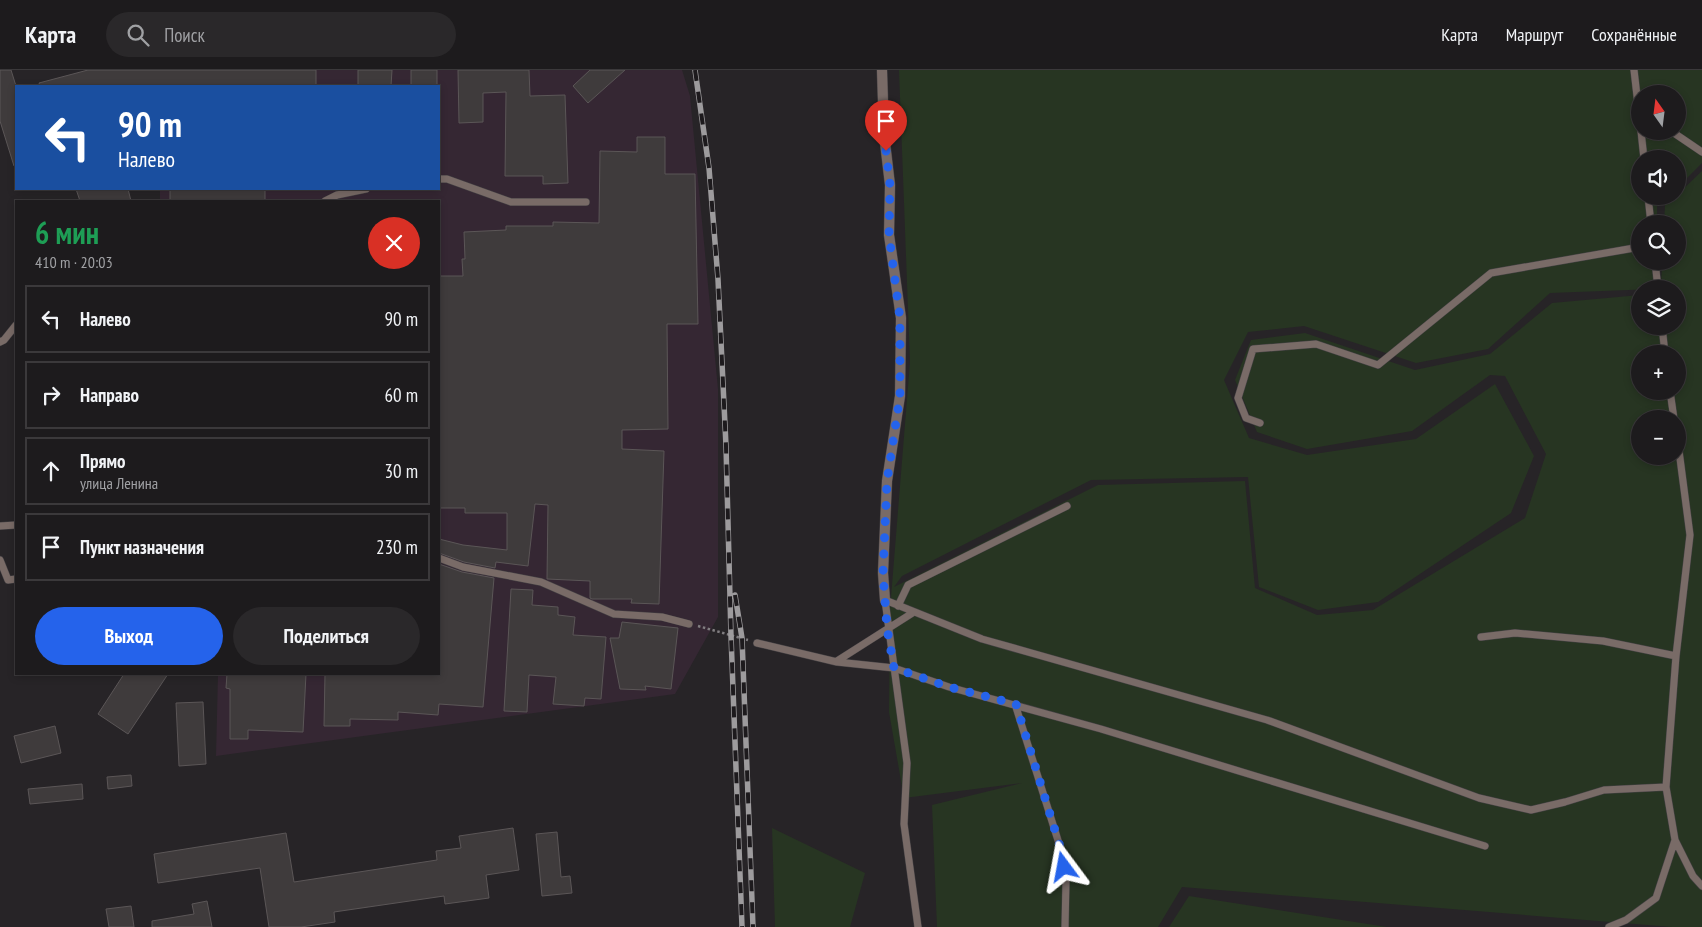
<!DOCTYPE html>
<html lang="ru">
<head>
<meta charset="utf-8">
<style>
	body { margin:0; font-family:"PT Sans Narrow",sans-serif; background:#2a282a; color:#f1f3f6; height:100vh; display:flex; flex-direction:column; font-size:19px; white-space:nowrap }
	* { box-sizing:border-box; margin:0 }
	p { font-size:16px; color:#a0a1a4 }
	.icon { flex:none; width:28px; height:28px; fill:none; stroke:currentColor; stroke-width:2; stroke-linecap:round; stroke-linejoin:round }
	.map { position:relative; flex:1; overflow:hidden }
	.side { position:absolute; left:15px; top:130px; width:425px; height:475px; display:flex; flex-direction:column; background:#1d1b1d; border-radius:0px; box-shadow:0 2px 8px #0003,0 0 0 1px #3b393b }
	.side>* { flex:none }
	.hud { position:absolute; left:15px; top:15px; width:425px; height:105px; border-radius:0px; box-shadow:0 2px 8px #0003,0 0 0 1px #3b393b; background:#1a4fa0; color:#fff; overflow:hidden }
	.needle { width:32px; rotate:346deg }
	.fabs { position:absolute; left:1631px; top:15px; display:grid; gap:10px }
	.fabs a { display:grid; place-items:center; width:55px; height:55px; border-radius:50%; background:#1d1b1d; box-shadow:0 2px 8px #0003,0 0 0 1px #3b393b; font-size:25px }
	.pin { position:absolute; display:grid; place-items:center; width:42px; height:42px; color:#fff; margin:-51px -21px; border-radius:50% 50% 50% 0; rotate:-45deg; box-shadow:0 0 5px #0007 }
	.pin .icon { rotate:45deg }
	.me { position:absolute; width:55px; margin:-28px; rotate:347deg; stroke-linejoin:round; filter:drop-shadow(0 0 4px #0008) }
	.turn { display:flex; align-items:center; gap:18px; height:105px; padding:0 20px; font-size:22px }
	.turn .icon { width:65px; height:65px; stroke-width:2.5 }
	.turn b { display:block; font-size:35px; line-height:42px }
	.round { display:grid; place-items:center; flex:none; width:52px; height:52px; border-radius:26px; background:#2a282a }
	.overview { display:flex; align-items:center; justify-content:space-between; height:85px; padding:0 20px }
	h1 { font-size:30px; font-weight:700; line-height:38px; color:#1e9e55 }
	.cta { display:flex; gap:10px; margin-top:auto; padding:10px 20px }
	.cta a { flex:1; height:58px; border-radius:30px; background:#2563eb; color:#fff; font-size:20px; font-weight:700; line-height:58px; text-align:center }
	.cta a+a { background:#2a282a; color:#f1f3f6 }
	ul { padding:0; list-style:none }
	li { display:flex; align-items:center; gap:15px; height:68px; margin:0 10px 8px; padding:0 10px; border:2px solid #3b393b; border-radius:0px }
	li div { flex:1 }
	li b { display:block; font-size:19px }
	li em { font-style:normal }
	header { display:flex; align-items:center; gap:30px; box-sizing:border-box; height:70px; padding:0 25px; background:#1d1b1d; border-bottom:1px solid #3b393b }
	header strong { font-size:24px }
	nav { display:flex; gap:28px; margin-inline-start:auto; font-size:18px }
	.search { width:350px; height:45px; background:#2a282a; display:flex; align-items:center; gap:12px; box-sizing:border-box; padding:0 18px; border-radius:28px; color:#a0a1a4; font-size:19px }
	.map>svg:first-child { display:block }
	.industrial { fill:#352733 }
	.green { fill:#273522; fill-rule:evenodd }
	.building { fill:#3f3b3c; stroke:#5b5657 }
	.lines { fill:none; stroke-linecap:round; stroke-linejoin:round }
	.lane-casing { stroke:#444144; stroke-width:8 }
	.street-casing { stroke:#444144; stroke-width:11 }
	.path { stroke:#817e81; stroke-width:2.5; stroke-dasharray:2.5 2.5; stroke-linecap:butt }
	.lane { stroke:#796b67; stroke-width:7 }
	.street { stroke:#796b67; stroke-width:10 }
	.rail-casing { stroke:#9d9b9d; stroke-width:5.5 }
	.rail { stroke:#1d1a1d; stroke-width:4; stroke-dasharray:11; stroke-linecap:butt }
	.route { stroke:#2563eb; stroke-width:9; stroke-dasharray:0 16.2 }
</style>
</head>
<body>
<header>
<strong>Карта</strong>
<div class="search"><svg class="icon" aria-label="search" viewBox="0 0 24 24"><circle cx="10" cy="10" r="6"/><path d="M15 15l6 6"/></svg>Поиск</div>
<nav><a>Карта</a><a>Маршрут</a><a>Сохранённые</a></nav>
</header>
<div class="map">
<svg width="1702" height="857" viewBox="0 0 1702 857">
	<rect width="100%" height="100%" fill="#272427"/>
	<path class="industrial" d="M161,0h521l8,26 28,293v228l-43,77 -459,62 2,-82h221v-473h-279v-12h279v-103h-278z"/>
	<path class="green" d="M899,0h803v93l-24,24v-28h-38v37h28l-11,10v18h-17v37h16l-1,28 -105,4 -62,56 -72,14 -112,-37 -56,6 -24,48 25,58 58,17 109,-16 79,-55 39,72 -23,57 -133,89 -60,8 -59,-23 -11,-110 -157,3 -189,96 -8,11 204,-102 147,-4 10,107 62,27 56,-5 152,-92 21,-64 -41,-78 -15,-1 -78,56 -105,18 -50,-17 -22,-52 16,-40 54,-7 110,37 75,-16 62,-51 88,-8v31h38v-37h-17l1,-28h16v-37h-14l1,-19 10,-9h3v-2l24,-23v756h-30l-490,-40 -24,40h-221l-5,-122 90,-22 -118,15 -15,-86 1,-102 20,-248zM1640,24h38v37h-38zM1640,284h38v37h-38zM1640,349h38v37h-38z
		M772,758l93,45 -15,54h-75z
		M1189,826l198,31h9h-227z"/>
	<path class="building" d="M0,0h11l5,16v79l-2,1 -14,-45z
		M88,0h228v16h-276l-1,-3z
		M358,0h34l-1,16h-33z
		M411,0h26v16h-26z
		M458,0h71l1,26 35,-1 3,88 -25,1v-8h-38l1,-84 -23,1v29l-24,1z
		M590,0h35l-37,33 -15,-17z
		M637,67h28v37h30l3,150h-31l1,105 -46,1v19l42,2 -5,153 -28,-1 1,-4h-40l-2,-1v-17l-43,-2 1,-74 -13,-1 -7,62 -32,-4 -1,6 -31,-6 -25,-9v-14l24,6 44,5v-37h-42v-5h-26v-232h24l-1,-17h3l-1,-27 42,-2v-4h47v-4l46,1 1,-72 37,1z
		M76,119h52l3,12h-51z
		M170,119h95v12h-95z
		M439,494l23,8 32,6 -11,129 -44,-3 -1,11 -40,-3v8l-48,-1v7h-26l1,-52h114z
		M511,519l22,1 -1,15 26,2v8l17,2 -2,18 33,2 -5,62 -16,-1 -1,8 -31,-2 3,-27 -27,-2 -2,37 -23,-1z
		M622,552l56,6 -7,61 -26,-3 1,4 -26,-1 -10,-51h9z
		M124,604h44l-40,60 -30,-20z
		M227,604h79l-3,58 -55,-2v9h-18v-50l-4,-1z
		M203,632l3,62 -27,2 -3,-63z
		M55,656l6,27 -40,10 -7,-27z
		M131,705l1,11 -24,3 -1,-12z
		M82,714l1,15 -53,5 -2,-15z
		M513,758l6,42 -33,5 3,23 -44,6 -1,-8 -110,16 1,10 -34,5h-32l-9,-59 -102,15 -4,-29 132,-21 8,49 143,-22 -1,-9 25,-3 -2,-12z
		M557,762l4,45 9,-1 2,17 -30,3 -6,-62z
		M207,831l5,26h-60v-6l42,-7 -2,-10z
		M131,836l3,21h-25l-3,-18z"/>
	<g class="lines">
		<defs>
			<path id="lane" d="M1634,0l6,52
				M1641,61l3,28
				M1671,61l31,21
				M439,109h8l64,23h75
				M1648,126l3,28
				M325,131l12,-6 29,-6
				M1655,191l3,28
				M1662,256l3,28
				M0,272l4,-2 12,-15
				M1670,321l4,28
				M1260,353l-14,-5 -8,-20 15,-49 63,-5 62,21 113,-92 149,-26
				M1678,373l12,92 -14,121 -10,131 9,53 18,36 9,10
				M0,456l16,-1
				M439,488l24,9 78,15 73,32 48,3 27,7
				M0,490l8,20 8,-1
				M898,536l10,-21 159,-79
				M1481,567l34,-4 88,8 73,15
				M757,573l80,19 57,6 55,19 152,42 384,117
				M837,591l77,-49
				M1015,634l47,149 4,28 -1,46
				M918,857l-14,-103 3,-61 -22,-163 97,39 285,81 212,78 52,12 34,-8 39,-12 62,-3
				M1609,857l17,-7 30,-22 19,-58"/>
			<path id="street" d="M882,0l2,64 6,51 -1,50 12,83 -1,78 -13,85 -4,92 2,27"/>
		</defs>
		<use href="#lane" class="lane-casing"/>
		<use href="#street" class="street-casing"/>
		<path class="path" d="M698,556l50,14"/>
		<use href="#lane" class="lane"/>
		<use href="#street" class="street"/>
		<defs>
			<path id="rail" d="M695,0l14,98 9,111 8,167 5,190 11,291
				M735,525l7,43 11,289"/>
		</defs>
		<use href="#rail" class="rail-casing"/>
		<use href="#rail" class="rail"/>
	</g>
	<g class="lines">
		<path class="route" d="M886,81l4,34 -1,50 11,83v78l-13,85 -4,92 4,55 7,40 55,19 67,17 46,149 2,14"/>
	</g>
</svg>
<div class="fabs">
<a><svg class="needle" viewBox="-14 -14 28 28"><path d="M0-13l5 13h-10z" fill="#e53935"/><path d="M0 13l5-13h-10z" fill="#a0a1a4"/></svg></a>
<a><svg class="icon" aria-label="sound" viewBox="0 0 24 24"><path d="M4 9h4l5-4v14l-5-4H4zM17 9q2 3 0 6"/></svg></a>
<a><svg class="icon" aria-label="search" viewBox="0 0 24 24"><circle cx="10" cy="10" r="6"/><path d="M15 15l6 6"/></svg></a>
<a><svg class="icon" aria-label="layers" viewBox="0 0 24 24"><path d="M12 4l9 5-9 5-9-5zM3 14l9 5 9-5"/></svg></a>
<a>+</a>
<a>−</a>
</div>
<div class="pin" style="left:886px;top:81px;background:#d93025"><svg class="icon" aria-label="arrive" viewBox="0 0 24 24"><path d="M6 21V4h12l-3 4 3 4H6"/></svg></div>
<svg class="me" style="left:1064px;top:797px" viewBox="-20 -20 40 40"><path d="M0-17L14 15 0 8-14 15z" fill="#2563eb" stroke="#fff" stroke-width="4"/></svg>
<div class="hud">
<div class="turn"><svg class="icon" aria-label="left" viewBox="0 0 24 24"><path d="M17 20v-9H6M10 6l-5 5 5 5"/></svg><div><b>90 m</b>Налево</div></div>
</div>
<section class="side">
<div class="overview"><div><h1>6 мин</h1><p>410 m · 20:03</p></div><a class="round" style="background:#d93025;color:#fff"><svg class="icon" aria-label="close" viewBox="0 0 24 24"><path d="M6 6l12 12M18 6L6 18"/></svg></a></div>
<ul>
<li><svg class="icon" aria-label="left" viewBox="0 0 24 24"><path d="M17 20v-9H6M10 6l-5 5 5 5"/></svg><div><b>Налево</b></div><em>90 m</em></li>
<li><svg class="icon" aria-label="right" viewBox="0 0 24 24"><path d="M7 20v-9h11M14 6l5 5-5 5"/></svg><div><b>Направо</b></div><em>60 m</em></li>
<li><svg class="icon" aria-label="ahead" viewBox="0 0 24 24"><path d="M12 20V5M6 11l6-6 6 6"/></svg><div><b>Прямо</b><p>улица Ленина</p></div><em>30 m</em></li>
<li><svg class="icon" aria-label="arrive" viewBox="0 0 24 24"><path d="M6 21V4h12l-3 4 3 4H6"/></svg><div><b>Пункт назначения</b></div><em>230 m</em></li>
</ul>
<div class="cta"><a>Выход</a><a>Поделиться</a></div>
</section>
</div>
</body>
</html>
